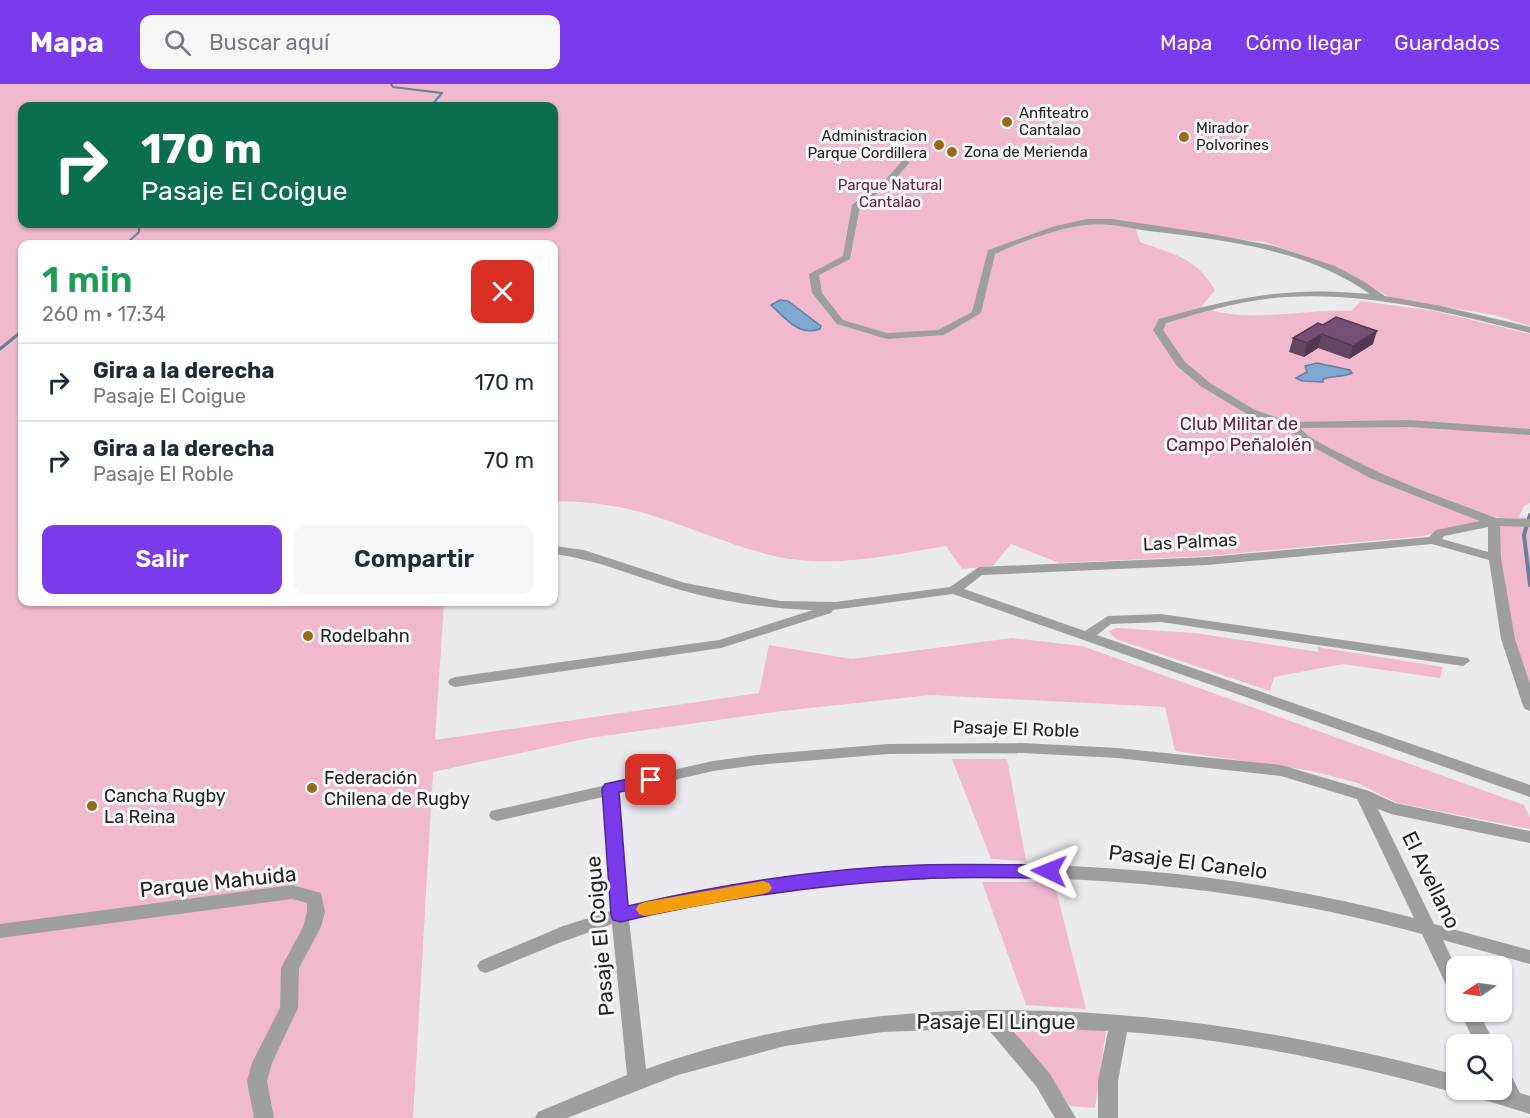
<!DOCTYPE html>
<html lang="es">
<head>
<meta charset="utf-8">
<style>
	body { margin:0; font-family:Rubik,sans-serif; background:#f6f6f7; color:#1f2937; height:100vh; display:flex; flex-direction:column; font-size:22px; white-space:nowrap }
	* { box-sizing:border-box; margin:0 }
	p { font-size:20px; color:#747a83 }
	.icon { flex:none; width:33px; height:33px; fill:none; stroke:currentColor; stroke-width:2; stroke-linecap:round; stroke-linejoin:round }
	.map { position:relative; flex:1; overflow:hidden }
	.sheet { position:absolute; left:18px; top:156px; width:540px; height:366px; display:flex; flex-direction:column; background:#fff; border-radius:12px; box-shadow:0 2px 4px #0004 }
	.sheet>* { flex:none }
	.hud { position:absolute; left:18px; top:18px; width:540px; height:126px; border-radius:12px; box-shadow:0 2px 4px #0004; background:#0b6e4f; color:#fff; overflow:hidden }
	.needle { width:39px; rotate:257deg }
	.controls { position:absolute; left:1446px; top:872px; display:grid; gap:12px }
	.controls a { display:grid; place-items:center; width:66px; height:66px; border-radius:12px; background:#fff; box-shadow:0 2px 4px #0004; font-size:30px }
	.pin { position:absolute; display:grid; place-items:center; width:51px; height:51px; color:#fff; margin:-26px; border-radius:12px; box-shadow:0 3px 9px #0006 }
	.me { position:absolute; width:66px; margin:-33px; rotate:272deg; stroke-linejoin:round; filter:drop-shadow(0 0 4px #0008) }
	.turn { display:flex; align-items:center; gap:21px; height:126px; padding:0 24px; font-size:27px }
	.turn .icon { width:78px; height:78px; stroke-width:2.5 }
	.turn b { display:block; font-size:42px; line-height:51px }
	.round { display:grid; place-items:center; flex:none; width:63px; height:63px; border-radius:12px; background:#f6f6f7 }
	.overview { display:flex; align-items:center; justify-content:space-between; height:102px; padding:0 24px }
	h1 { font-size:36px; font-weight:600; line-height:45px; color:#1e9e55 }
	.button { display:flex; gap:12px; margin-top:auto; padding:12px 24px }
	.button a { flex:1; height:69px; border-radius:12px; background:#7c3aed; color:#fff; font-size:24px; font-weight:600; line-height:69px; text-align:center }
	.button a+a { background:#f6f6f7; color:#1f2937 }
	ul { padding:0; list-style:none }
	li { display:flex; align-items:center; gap:18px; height:78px; padding:0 24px; border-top:2px solid #e0e1e3 }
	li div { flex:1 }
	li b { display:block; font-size:22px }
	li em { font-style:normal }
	header { display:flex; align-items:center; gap:36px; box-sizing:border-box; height:84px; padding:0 30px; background:#7c3aed; color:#fff }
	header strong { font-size:28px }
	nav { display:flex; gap:33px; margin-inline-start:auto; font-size:21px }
	.search { width:420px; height:54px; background:#f6f6f7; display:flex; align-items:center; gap:15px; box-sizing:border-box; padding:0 21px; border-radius:12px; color:#747a83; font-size:22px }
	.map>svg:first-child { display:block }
	.green { fill:#f0b9cd; fill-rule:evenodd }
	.water { fill:#7fa8d0; stroke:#64809d; stroke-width:1.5 }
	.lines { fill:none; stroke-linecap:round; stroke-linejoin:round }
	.stream-far2 { stroke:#64809d; stroke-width:2 }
	.stream-far1 { stroke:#64809d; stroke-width:3 }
	.stream { stroke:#64809d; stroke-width:4 }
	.street { fill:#9e9ea0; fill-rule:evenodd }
	.wall { fill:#654564 }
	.shaded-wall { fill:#533851 }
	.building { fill:#765074; stroke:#533851; stroke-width:1.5 }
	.route { fill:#7c3aed; stroke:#51269a; stroke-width:1.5 }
	.slow { fill:#f59e0b }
	.poi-dot { fill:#976919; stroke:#f7f6fb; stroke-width:2 }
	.labels { text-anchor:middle; stroke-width:6; stroke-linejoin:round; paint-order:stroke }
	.far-poi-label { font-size:15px; fill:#242325; stroke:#f7f6fb; text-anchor:start }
	.far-park-label { font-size:15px; fill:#662241; stroke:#f7f6fb }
	.park-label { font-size:18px; fill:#662241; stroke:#f7f6fb }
	.street-label { font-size:18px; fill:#242325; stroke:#f7f6fb }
	.poi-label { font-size:18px; fill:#242325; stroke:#f7f6fb; text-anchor:start }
	.near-street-label { font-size:21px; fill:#242325; stroke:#f7f6fb }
</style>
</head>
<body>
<header>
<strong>Mapa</strong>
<div class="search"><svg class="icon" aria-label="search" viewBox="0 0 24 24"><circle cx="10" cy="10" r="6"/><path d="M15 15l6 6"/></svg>Buscar aquí</div>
<nav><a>Mapa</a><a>Cómo llegar</a><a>Guardados</a></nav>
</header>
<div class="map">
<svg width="1530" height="1034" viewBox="0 0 1530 1034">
	<rect width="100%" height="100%" fill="#eae9ed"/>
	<path class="green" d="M0,0h1530v242l-35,-11 -102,-16 -57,-31 -71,-26 -129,-13 4,13c35,13 55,15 75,48l-14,17c49,18 100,1 150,4l10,-10 73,10 96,23v169l-6,3 -5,11 11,1v180l-18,-56 -15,-79 1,-46 -74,19 -216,20 -149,7 -48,-19 -18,22 -31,3 -16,-23c-56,9 -115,23 -172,10 -40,-10 -78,-26 -117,-39 -33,-11 -69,-16 -103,-16v-257h-532v358h422l-9,138 324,-47 10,-48 82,14 161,-21 70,8 442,159 6,13v11l-133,-26 -39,-20 -46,-12 -137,-20 -10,-44 -234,-12 -149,16 -193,27 -156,34 -20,346h-413zM22,22h532v118h-532z
		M1117,544l78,5 124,19 -2,-5 126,20 -3,11 -97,-14 -69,13 -4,14 -154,-52 -8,-8z
		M952,675h55l19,102 -35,-2z
		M982,798h72l32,127 -60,-4z
		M1012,944l94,2 -11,78 -25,-2z"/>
	<path class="water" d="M780,216l8,1 33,25 -1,3c-21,8 -35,-11 -49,-24z
		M1317,279l33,7 2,3c-10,5 -19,2 -29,6v3l-21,-1 -6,-3 11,-6 -2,-6z"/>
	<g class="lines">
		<path class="stream-far2" d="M391,0l2,3 49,6 -11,13
			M126,160l13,-12v-4l-5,-4"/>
		<path class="stream-far1" d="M0,265l22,-18"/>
		<path class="stream" d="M1530,431l-6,20 6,50"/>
		<path class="street" d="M903,76l7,2 -18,21 -32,23 -10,53 -31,16 3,18 21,27 44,13 51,-3 34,-18 16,-62 67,-24 32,-7h25l94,14 68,13 61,20 28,15 22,15 56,10 89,21v6c-79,-20 -161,-41 -243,-36 -41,2 -82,14 -121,26l-3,7 22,32 25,21 45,27 36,12 119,-2 120,9v6l-120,-8 -110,1 8,8 23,13 47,23 43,18 75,28 34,1v8l-30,-1 1,32 14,81 15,45v27l-5,-2 -2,-3 -22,-67 -12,-79 -57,-16 -224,21 -226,10 -18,14 121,42 23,-15 53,-2 307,44 2,3 -7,5 -302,-44 -50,2 -14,11 433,150v12l-577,-203 -120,16 -2,3 -110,35 -266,39 -5,-2 -2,-3 2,-3 5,-2 264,-37 94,-30c-43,-1 -95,-9 -136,-21 -41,-12 -81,-30 -123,-35v-8l30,4 101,33 95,18 55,1 115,-15 29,-20 229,-10 221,-20 7,-7 44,-9 -110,-43 -70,-38 -14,-13 -39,-13 -45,-27 -25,-21 -24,-36 6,-11c75,-22 132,-33 211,-25 -64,-45 -145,-54 -221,-63 -21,-3 -41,-9 -63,-6 -32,4 -62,16 -91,29l-14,59 -37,22 -57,4 -50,-15 -25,-31 -3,-19 34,-18 9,-51 34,-26zM1488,443v25l-46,-13 2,-3z
			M1023,659l94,5 164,17 88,26 26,12 135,28v12l-139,-29 -13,-5 56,115 96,26v14l-87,-24 13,28v26l-7,-3 -27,-57c-209,-57 -431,-71 -645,-41 -49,6 -100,13 -148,27l17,149c258,-94 550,-63 810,6v14l7,1 -7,3c-108,-30 -217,-53 -329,-61l-9,49v37h-20v-37l10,-50 -98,-4 40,47 26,44h-21l-19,-32 -49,-58 -104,4 -98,14 -107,29 -111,43h-32l3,-6 89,-37 -15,-151 -53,19 -73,30 -6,-2 -3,-5 3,-5 83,-35 48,-15 -8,-114 -106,24 -6,-2 -2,-4 2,-4 222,-50 44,-6 131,-11zM1023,669l94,5 164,18 76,23 57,119c-207,-55 -427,-67 -639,-38 -49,6 -99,13 -147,26l-10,-113 95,-22 44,-6 131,-11z
			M292,801l29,8 4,19 -4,15 -22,41 -1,40 -26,55 -5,18 7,37h-20l-7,-37 5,-18 28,-55 1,-40 22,-41 4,-15v-9l-15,-4 -292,39v-14z
			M1460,927h18l17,33h-20z
			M1502,984l7,3 11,22 10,3v18l-62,-19 -3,-6h37z"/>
	</g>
	<path class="wall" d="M1318,239l55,21 -24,15 -31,-11 -14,9 -15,-5 4,-14z"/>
	<path class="shaded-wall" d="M1377,247l-4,13 -24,15 4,-13z
		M1322,250l-4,14 -14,9 3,-14z
		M319,518h10l-9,3z"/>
	<path class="building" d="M1336,233l41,14 -24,15 -31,-12 -15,9 -14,-5 25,-15 5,2z"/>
	<path class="route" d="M651,690l6,2 2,4 -2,4 -38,8 9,114c95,-22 196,-38 294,-41 42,-1 85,0 127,0l6,2 3,4 -3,5 -6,2c-43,0 -88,-2 -132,1 -100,6 -200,20 -297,43l-7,-2 -2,-5 -9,-126 3,-5z"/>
	<path class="slow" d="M763,797l6,2 3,5 -3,4 -6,2 -118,22 -6,-2 -3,-5 3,-5 6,-2z"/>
	<g class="poi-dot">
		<circle cx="1007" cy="38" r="6"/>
		<circle cx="1184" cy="53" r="6"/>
		<circle cx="939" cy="61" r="6"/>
		<circle cx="952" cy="68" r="6"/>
		<circle cx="308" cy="552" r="6"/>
		<circle cx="312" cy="704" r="6"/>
		<circle cx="92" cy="722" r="6"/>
	</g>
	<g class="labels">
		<g class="far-poi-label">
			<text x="1019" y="34">Anfiteatro<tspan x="1019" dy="17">Cantalao</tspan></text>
			<text x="1196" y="49">Mirador<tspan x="1196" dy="17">Polvorines</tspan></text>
			<text x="927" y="57" text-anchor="end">Administracion<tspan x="927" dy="17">Parque Cordillera</tspan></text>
			<text x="964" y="73">Zona de Merienda</text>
		</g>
		<g class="far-park-label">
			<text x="890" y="106">Parque Natural<tspan x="890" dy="17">Cantalao</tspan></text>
		</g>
		<g class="park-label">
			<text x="1239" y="346">Club Militar de<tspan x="1239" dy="21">Campo Peñalolén</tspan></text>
		</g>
		<g class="street-label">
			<text transform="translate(1190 458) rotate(-3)" y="6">Las Palmas</text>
			<text transform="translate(1016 645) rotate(2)" y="6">Pasaje El Roble</text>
		</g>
		<g class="poi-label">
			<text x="320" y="558">Rodelbahn</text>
			<text x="324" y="700">Federación<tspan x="324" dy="21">Chilena de Rugby</tspan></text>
			<text x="104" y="718">Cancha Rugby<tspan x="104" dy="21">La Reina</tspan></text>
		</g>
		<g class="near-street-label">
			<text transform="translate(1188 778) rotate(7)" y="7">Pasaje El Canelo</text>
			<text transform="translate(1431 796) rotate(64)" y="7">El Avellano</text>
			<text transform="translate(218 798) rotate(-6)" y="7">Parque Mahuida</text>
			<text transform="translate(600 852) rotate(-95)" y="7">Pasaje El Coigue</text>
			<text x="996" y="945">Pasaje El Lingue</text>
		</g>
	</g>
</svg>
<div class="controls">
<a><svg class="needle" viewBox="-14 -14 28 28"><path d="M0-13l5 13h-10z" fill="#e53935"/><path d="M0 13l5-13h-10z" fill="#747a83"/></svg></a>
<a><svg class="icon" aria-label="search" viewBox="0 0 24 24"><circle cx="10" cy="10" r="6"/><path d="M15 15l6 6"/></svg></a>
</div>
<div class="pin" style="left:651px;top:696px;background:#d93025"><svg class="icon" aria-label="arrive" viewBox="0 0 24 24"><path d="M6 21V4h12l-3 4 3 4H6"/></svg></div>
<svg class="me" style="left:1049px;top:787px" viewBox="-20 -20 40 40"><path d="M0-17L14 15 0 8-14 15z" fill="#7c3aed" stroke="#fff" stroke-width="4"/></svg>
<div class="hud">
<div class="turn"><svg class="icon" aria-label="right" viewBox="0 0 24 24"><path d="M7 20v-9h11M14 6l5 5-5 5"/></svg><div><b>170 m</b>Pasaje El Coigue</div></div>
</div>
<section class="sheet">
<div class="overview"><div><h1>1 min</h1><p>260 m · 17:34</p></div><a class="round" style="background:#d93025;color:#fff"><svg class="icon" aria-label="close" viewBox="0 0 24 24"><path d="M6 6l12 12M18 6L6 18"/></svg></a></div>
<ul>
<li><svg class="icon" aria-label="right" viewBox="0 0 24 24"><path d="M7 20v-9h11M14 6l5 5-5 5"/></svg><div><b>Gira a la derecha</b><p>Pasaje El Coigue</p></div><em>170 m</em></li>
<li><svg class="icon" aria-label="right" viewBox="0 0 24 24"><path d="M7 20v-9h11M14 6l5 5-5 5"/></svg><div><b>Gira a la derecha</b><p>Pasaje El Roble</p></div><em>70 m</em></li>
</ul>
<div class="button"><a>Salir</a><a>Compartir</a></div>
</section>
</div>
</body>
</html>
